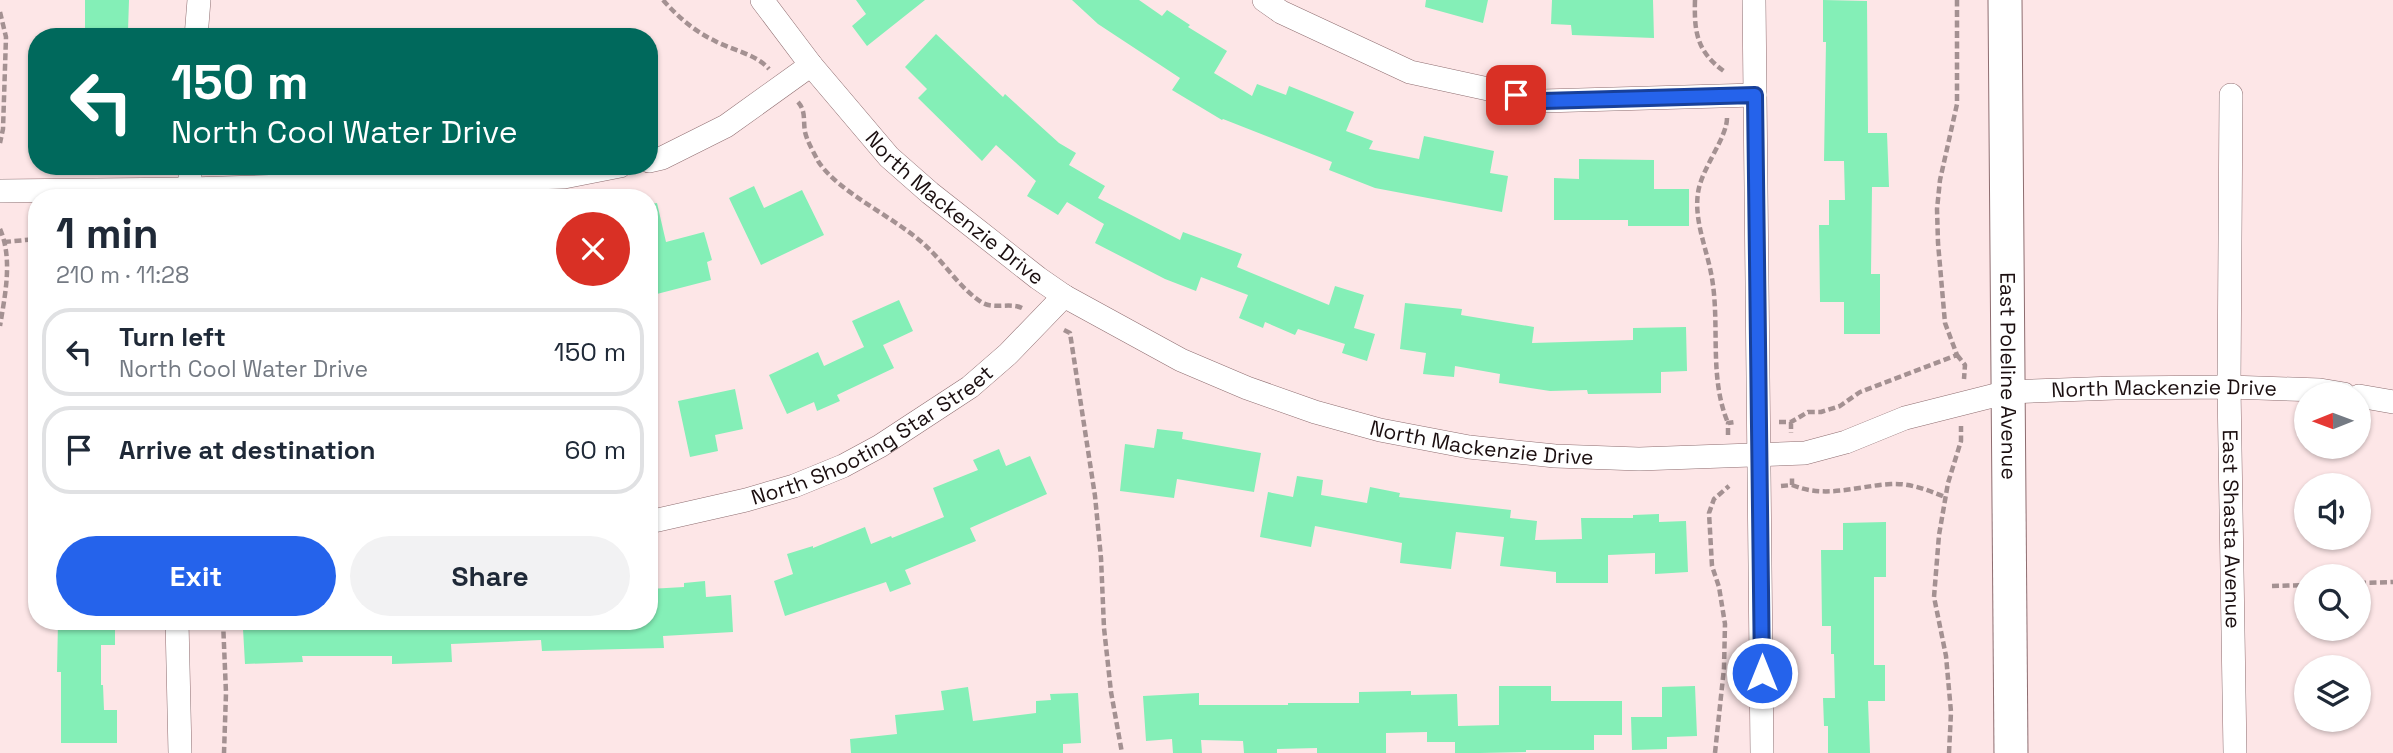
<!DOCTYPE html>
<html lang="en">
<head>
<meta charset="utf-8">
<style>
	body { margin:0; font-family:"Space Grotesk",sans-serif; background:#f2f2f3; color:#1f2937; height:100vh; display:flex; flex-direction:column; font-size:26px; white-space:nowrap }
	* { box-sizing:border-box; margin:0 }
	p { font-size:23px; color:#747a83 }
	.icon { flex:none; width:38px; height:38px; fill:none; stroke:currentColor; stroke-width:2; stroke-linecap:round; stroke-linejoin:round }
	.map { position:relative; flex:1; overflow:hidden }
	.sheet { position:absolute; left:28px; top:189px; width:630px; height:441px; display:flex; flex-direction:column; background:#fff; border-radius:28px; box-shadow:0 2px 5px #0004 }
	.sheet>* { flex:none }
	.hud { position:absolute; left:28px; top:28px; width:630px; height:147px; border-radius:28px; box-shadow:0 2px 5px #0004; background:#00695c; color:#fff; overflow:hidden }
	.needle { width:46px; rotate:269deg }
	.fabs { position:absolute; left:2294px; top:382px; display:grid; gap:14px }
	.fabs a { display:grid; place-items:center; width:77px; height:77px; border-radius:50%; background:#fff; box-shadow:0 2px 5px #0004; font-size:35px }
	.pin { position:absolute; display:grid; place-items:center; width:60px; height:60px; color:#fff; margin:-30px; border-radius:14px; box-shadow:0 4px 10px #0006 }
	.me { position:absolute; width:77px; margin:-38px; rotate:0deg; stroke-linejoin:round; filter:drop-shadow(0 0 5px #0008) }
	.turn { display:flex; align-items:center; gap:24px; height:147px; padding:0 28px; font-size:32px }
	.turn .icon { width:91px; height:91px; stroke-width:2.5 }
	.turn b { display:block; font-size:49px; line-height:60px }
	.round { display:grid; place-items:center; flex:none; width:74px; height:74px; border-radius:37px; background:#f2f2f3 }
	.summary { display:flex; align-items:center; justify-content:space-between; height:119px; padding:0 28px }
	h1 { font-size:42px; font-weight:800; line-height:52px }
	.cta { display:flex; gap:14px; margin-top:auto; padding:14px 28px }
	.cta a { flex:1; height:80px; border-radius:42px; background:#2563eb; color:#fff; font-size:28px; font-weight:800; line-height:80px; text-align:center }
	.cta a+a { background:#f2f2f3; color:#1f2937 }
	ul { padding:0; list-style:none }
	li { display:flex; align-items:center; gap:21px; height:88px; margin:0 14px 10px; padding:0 14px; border:4px solid #e0e1e3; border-radius:28px }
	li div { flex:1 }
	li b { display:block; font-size:26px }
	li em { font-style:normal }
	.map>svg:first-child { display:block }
	.building { fill:#84efb7 }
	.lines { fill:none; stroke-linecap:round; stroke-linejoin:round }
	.minor-casing { stroke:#8e6d70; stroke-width:24 }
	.secondary-casing { stroke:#8e6d70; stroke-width:35 }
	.path { stroke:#a49192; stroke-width:4.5; stroke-dasharray:7 3.5; stroke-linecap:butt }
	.minor { stroke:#fff; stroke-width:23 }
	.secondary { stroke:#fff; stroke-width:33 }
	.route-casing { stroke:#184099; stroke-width:18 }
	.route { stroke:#2563eb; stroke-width:12 }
	.labels { text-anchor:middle; stroke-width:5; stroke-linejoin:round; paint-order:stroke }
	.street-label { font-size:21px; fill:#1b0f10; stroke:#f9faf9 }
</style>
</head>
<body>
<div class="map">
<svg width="2393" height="753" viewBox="0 0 2393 753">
	<rect width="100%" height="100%" fill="#fde6e7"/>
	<path class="building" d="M85,0h44l-1,31 -43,-1z
		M856,0h69l-58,46 -15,-20 14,-12z
		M1072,0h67l23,16 5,-6 23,15 -2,2 39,24 -13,22 38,23 5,-12 29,11 3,-9 65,26 -8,19 27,10 -4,8 50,10 5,-23 70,15 -4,22 18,3 -6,36 -127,-24 -46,-18 3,-8 -109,-43 -1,1 -50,-30 8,-12 -82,-54z
		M1426,0h62l-5,23 -58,-16z
		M1552,0h101l1,38 -82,-3 -1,-10 -20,-1z
		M1823,0l44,1 1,132h19l2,54h-17l-1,87h9v60h-36v-32h-24l-1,-77h10v-25h16l-1,-39h-20l2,-119h-3z
		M936,34l67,63 2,-3 54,49 17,10 -7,12 36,21 -7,12 82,42 3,-8 59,22 -5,13 92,38 6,-19 29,9 -10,33 21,6 -8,27 -25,-8 3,-9 -47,-15 -3,6 -30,-13 -2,6 -24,-10 9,-23 -47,-18 -5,14 -31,-12 -70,-36 9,-19 -37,-22 -9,13 -31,-19 9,-15 -40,-36 -14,16 -64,-63 9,-9 -22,-22z
		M1579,159l75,1v29h35v37h-61v-6h-74v-42l25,1z
		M754,186l10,22 38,-18 22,45 -63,30 -32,-67z
		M657,203l9,39 38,-10 8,28 -5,2 4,18 -58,15 -4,-14v-77z
		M899,300l14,31 -30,14 11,23 -57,27 3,6 -23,10 -3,-9 -27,12 -18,-39 49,-23 6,14 40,-19 -12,-26z
		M1405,303l57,6 -1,6 73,12 -2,16 101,-3v-12l53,-1 1,44 -26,1v21l-73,1 -1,-4 -37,1 -51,-8 1,-9 -45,-8 -1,11 -31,-3 3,-21 -26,-4z
		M735,389l8,40 -28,6 3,16 -28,6 -12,-56z
		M1157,429l26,3 -1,7 79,14 -7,39 -77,-13 -3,19 -54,-7 5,-47 29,4z
		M999,449l7,17 24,-10 17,38 -77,34 6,13 -71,29 6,14 -21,8 -4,-10 -101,34 -11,-35 19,-7 -6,-20 26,-8v2l52,-21 6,17 20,-8 1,2 52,-21 -11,-29 45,-18 -5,-10z
		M1297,476l26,4 -2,15 46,8 3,-16 30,6 -1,4 112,13 -1,8 27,3 -2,19 47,-1 -1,-21h52v-3l26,-1v8l27,-1 2,51 -33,2v-21l-47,2v28h-52v-11l-56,-6 4,-29 -48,-5 -5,37 -51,-6 2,-20 -87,-17 -4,21 -51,-10 8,-45 25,5z
		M1886,522v55h-12v88h11v36h-17l2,52h-42v-27h-4l-1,-28h12l-1,-44h-3v-28h-9l-1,-76h22v-27z
		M705,581l1,16 25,-2 2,37 -70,4 1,12 -122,3 -1,-11 -90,4 1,18 -60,2v-8h-90l1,6 -58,2 -2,-35h13v-6l21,-2h139v4l45,-1v-3h188v-32l35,-2v-4z
		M58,621h57v24h-14v40h2l1,25h13v33h-56v-71h-4z
		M1499,686h52v15h71v34h-28v15h-68v2l-46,1h-25v-11h-28v-10l-41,1v20h-69v-5l-40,1v4h-33l-1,-12 -42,-1 1,13h-29l-1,-14 -26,2 -3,-45 56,-3v12h89v-2h71v-11l52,-1v4l46,-1 1,32 41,-1z
		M1695,686l2,50 -30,1v12l-35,1 -1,-33h31v-30z
		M968,687l5,34 63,-8v-12l15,-1 -1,-6 28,-1 3,50 -18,1v9h-212l-1,-14 47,-5 -2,-19 49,-5 -3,-19z"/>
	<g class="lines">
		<defs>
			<g id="minor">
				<path id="s1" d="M762,0l49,65 78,92 41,36 108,85 26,18 117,64 66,28 68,24 65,18 89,17 86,9 84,3 166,-6 41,-11 59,-24 103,-26 107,-4 114,-1 91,3 24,4"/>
				<path d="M1264,0l17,12 129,60 133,29 212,-6"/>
				<path d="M1754,0l8,753"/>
				<path d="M196,37l3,-37"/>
				<path id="s2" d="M2231,95l-2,292 6,366"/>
				<path d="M649,161l13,-3 64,-32 85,-61"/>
				<path d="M190,166v32"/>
				<path d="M0,191l190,-2 374,-12 56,-11"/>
				<path d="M2359,396l34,6"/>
				<path id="s3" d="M649,522l97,-22 48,-14 49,-20 37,-20 90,-59 38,-33 56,-58"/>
				<path d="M177,621l3,132"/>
			</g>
			<g id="secondary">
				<path id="s4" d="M2005,0l6,753"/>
			</g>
		</defs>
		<use href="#minor" class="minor-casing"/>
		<use href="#secondary" class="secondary-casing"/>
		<path class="path" d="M663,0c15,17 31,31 52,41 17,9 41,13 54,28
			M1695,0c-1,33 2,52 30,72
			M0,12l6,25 -3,92 -3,14
			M798,102c8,9 5,18 7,30 2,9 9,21 13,29 20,32 81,58 110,87 18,17 32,40 53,54 13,8 28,0 41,6
			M1727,118c0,20 -26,51 -29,75 -4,27 8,54 13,80 10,50 -3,102 17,150
			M0,229c13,30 5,66 0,97
			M4,242l33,-3
			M1064,330l6,3 25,163 6,62 3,70 7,64 11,61
			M1957,355l8,10 -1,14
			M1779,422h12l17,-10h13l19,-6 20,-14 97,-37 -12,-32 -7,-80 -1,-34 3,-29 17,-76v-104
			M1791,422v11
			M1728,435v-12l7,-1
			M1792,485c34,14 64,1 99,-1 19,-1 37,6 54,13
			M1781,486l11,-1v-8
			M2359,583l34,-1
			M2272,586l34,-1
			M223,621l3,72 -2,60
			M1715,753l9,-85 1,-44 -6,-37 -7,-21 -3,-53 5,-14 15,-13
			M1949,753l2,-41 -5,-56 -12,-59 5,-62 9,-52 13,-42v-15"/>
		<use href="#minor" class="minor"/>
		<use href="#secondary" class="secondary"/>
	</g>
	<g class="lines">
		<defs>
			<path id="route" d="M1516,95l27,6 212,-6 7,578"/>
		</defs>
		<use href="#route" class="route-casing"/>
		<use href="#route" class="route"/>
	</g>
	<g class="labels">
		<g class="street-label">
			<text dy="7" stroke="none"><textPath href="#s1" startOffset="285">North Mackenzie Drive</textPath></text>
			<text dy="7" stroke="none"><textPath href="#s4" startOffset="376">East Poleline Avenue</textPath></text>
			<text dy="7" stroke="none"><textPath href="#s1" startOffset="1566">North Mackenzie Drive</textPath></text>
			<text dy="7" stroke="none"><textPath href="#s3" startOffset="242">North Shooting Star Street</textPath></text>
			<text dy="7" stroke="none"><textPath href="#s1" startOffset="873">North Mackenzie Drive</textPath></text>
			<text dy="7" stroke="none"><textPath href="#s2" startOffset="434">East Shasta Avenue</textPath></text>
		</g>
	</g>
</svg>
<div class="fabs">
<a><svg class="needle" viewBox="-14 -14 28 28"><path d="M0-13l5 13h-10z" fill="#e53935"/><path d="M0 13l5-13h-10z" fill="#747a83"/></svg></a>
<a><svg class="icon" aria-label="sound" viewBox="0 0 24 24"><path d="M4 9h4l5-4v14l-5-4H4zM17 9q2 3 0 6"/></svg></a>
<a><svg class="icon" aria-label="search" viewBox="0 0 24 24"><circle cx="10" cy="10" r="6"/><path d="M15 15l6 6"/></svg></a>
<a><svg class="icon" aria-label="layers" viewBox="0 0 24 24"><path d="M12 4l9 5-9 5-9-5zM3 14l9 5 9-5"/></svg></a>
</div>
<div class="pin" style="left:1516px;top:95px;background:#d93025"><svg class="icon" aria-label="arrive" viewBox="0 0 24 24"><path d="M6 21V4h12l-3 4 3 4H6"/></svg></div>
<svg class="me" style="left:1762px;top:673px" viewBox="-20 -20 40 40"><circle r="17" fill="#2563eb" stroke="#fff" stroke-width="3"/><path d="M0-11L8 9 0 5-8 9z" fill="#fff"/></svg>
<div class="hud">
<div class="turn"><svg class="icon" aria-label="left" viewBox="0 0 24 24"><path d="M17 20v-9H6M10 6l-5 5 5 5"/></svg><div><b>150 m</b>North Cool Water Drive</div></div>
</div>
<section class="sheet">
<div class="summary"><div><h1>1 min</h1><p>210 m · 11:28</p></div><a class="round" style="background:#d93025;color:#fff"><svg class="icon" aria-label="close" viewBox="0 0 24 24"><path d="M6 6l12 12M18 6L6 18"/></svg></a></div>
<ul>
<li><svg class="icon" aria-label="left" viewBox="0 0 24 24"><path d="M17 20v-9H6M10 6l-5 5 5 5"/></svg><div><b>Turn left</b><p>North Cool Water Drive</p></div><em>150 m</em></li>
<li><svg class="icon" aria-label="arrive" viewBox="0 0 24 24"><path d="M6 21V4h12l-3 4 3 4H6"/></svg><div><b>Arrive at destination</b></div><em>60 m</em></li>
</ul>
<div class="cta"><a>Exit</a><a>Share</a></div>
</section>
</div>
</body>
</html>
